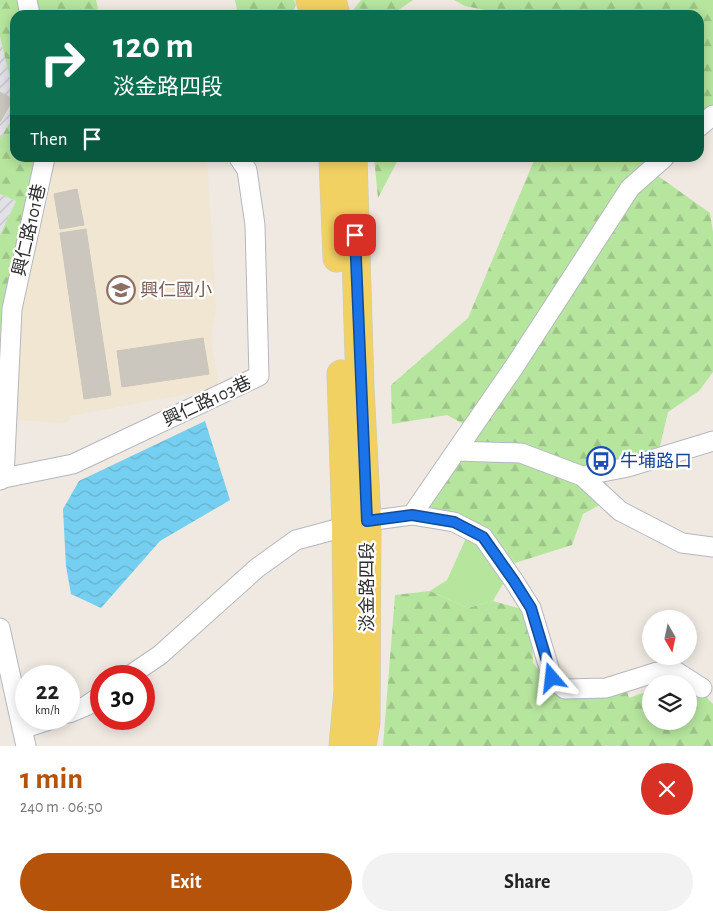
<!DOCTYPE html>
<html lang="en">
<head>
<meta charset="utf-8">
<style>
	body { margin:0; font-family:"Alegreya Sans","Noto Sans TC",sans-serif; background:#f2f2f2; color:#222; height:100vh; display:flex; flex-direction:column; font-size:19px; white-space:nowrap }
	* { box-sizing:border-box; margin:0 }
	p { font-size:16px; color:#767676 }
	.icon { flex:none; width:28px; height:28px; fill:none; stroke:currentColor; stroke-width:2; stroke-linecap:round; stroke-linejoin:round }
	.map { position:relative; height:746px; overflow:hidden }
	.details { display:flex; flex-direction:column; background:#fff; flex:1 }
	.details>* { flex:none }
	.hud { position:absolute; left:10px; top:10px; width:694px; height:152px; border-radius:15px; box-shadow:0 2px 12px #0003; background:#0b6e4f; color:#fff; overflow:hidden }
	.needle { width:32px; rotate:171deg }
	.controls { position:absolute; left:642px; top:610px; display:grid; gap:10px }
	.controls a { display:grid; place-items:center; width:55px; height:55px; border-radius:50%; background:#fff; box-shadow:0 2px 12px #0003; font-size:25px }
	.speed { position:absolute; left:15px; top:665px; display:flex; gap:10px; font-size:25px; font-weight:700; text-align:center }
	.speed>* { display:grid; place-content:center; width:65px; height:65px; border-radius:50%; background:#fff; box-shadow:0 2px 12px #0003; line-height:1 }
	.speed small { font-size:12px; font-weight:400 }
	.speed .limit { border:8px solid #d22; background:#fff; color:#111 }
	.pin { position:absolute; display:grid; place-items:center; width:42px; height:42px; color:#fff; margin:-21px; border-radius:10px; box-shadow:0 2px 8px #0006 }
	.me { position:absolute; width:55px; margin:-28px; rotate:343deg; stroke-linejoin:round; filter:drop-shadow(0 0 4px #0008) }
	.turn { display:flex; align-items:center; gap:18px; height:105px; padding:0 20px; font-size:22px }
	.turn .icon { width:65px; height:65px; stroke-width:2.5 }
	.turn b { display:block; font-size:35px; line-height:42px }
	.then { display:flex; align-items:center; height:48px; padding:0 20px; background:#0003; gap:10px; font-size:19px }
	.round { display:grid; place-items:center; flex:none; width:52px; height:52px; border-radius:26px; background:#f2f2f2 }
	.head { display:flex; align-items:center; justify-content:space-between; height:85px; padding:0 20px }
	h1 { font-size:30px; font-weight:700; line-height:38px; color:#b45309 }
	.button { display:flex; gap:10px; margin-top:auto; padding:10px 20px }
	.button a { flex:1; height:58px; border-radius:30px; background:#b45309; color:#fff; font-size:20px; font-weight:700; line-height:58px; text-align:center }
	.button a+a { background:#f2f2f2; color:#222 }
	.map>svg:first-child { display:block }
	.industrial { fill:url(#industrial-furrows) }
	.education { fill:#f0e6d1 }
	.grass { fill:#b6e59e }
	.forest { fill:url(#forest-firs) }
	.water { fill:url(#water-waves) }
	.building { fill:#cbc7bf; stroke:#cbc5ba }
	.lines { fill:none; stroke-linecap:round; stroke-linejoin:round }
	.street-casing { stroke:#b4b7c1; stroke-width:21 }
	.primary-casing { stroke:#c9c9c9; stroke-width:29 }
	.street { stroke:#fff; stroke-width:19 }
	.primary { stroke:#f2d163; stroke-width:28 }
	.route-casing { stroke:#114b97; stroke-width:12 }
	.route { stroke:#1a73e8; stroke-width:9 }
	.labels { text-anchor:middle; stroke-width:4.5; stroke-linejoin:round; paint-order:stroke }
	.street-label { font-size:18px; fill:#2e2e2e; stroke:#fff }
	.education-label { font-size:18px; fill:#785e54; stroke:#fff; text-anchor:start }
	.transit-label { font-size:18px; fill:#164399; stroke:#fff; text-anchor:start }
</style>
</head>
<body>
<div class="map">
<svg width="713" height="746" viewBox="0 0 713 746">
	<defs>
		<pattern id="industrial-furrows" width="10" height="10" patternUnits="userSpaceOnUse" patternTransform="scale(1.25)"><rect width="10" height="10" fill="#e3e1e8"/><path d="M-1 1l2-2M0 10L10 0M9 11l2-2" fill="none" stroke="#c3c1c7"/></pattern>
		<pattern id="forest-firs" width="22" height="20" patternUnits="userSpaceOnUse" patternTransform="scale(1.25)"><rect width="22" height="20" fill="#b6e59e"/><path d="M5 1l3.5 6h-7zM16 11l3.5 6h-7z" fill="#9dc588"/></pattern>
		<pattern id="water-waves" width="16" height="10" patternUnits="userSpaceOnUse" patternTransform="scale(1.25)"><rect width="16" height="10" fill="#75cff0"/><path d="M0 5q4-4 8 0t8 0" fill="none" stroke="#66b2ce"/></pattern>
	</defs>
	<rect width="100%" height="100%" fill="#efe9e1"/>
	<path class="industrial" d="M0,37l15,61v16l-15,25z
		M0,194l16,7 -16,34z"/>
	<path class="education" d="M55,158h152l9,148 -5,32 8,50 -149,28 -3,7 -53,-3 5,-92 9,-53 21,-80z"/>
	<path class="grass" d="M471,527l22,2 22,34 -22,38 -25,7 -38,-17 17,-11z"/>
	<path class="forest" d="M0,0h96l2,9 -12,6h-71v83l-15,-61z
		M235,0h59l2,5 -5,10h-53z
		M361,0h52l-22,15h-37l-1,-5z
		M454,0h259v111l-14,13v-109h-190l-44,-9z
		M15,114v44h24l-13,46 -26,131v-100l16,-34 -16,-7v-55z
		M374,158h25l-21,40z
		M535,158h129l-13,13 59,42 3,19v140l-14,19 -31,21 -9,38 -65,17 22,29 -33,18 -11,31 -57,18 -22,-34 -22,-2 -47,-18 56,-76 -33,-18 -55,9 -1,-39 77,-67z
		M430,591l38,17 25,-7 32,9 7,22 1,31 20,25 27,7 42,-21 7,24 22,-8v31h38v-37h-20l18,-7 26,27v42h-330l12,-151z"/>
	<path class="water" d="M205,421l25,79 -70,41 -59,67 -30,-14 -5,-28 -3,-57 16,-28z"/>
	<path class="building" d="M0,92l13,7 -13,23z
		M77,189l7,36 -24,4 -6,-35z
		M86,229l25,166 -27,4 -24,-166z
		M203,338l6,36 -87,13 -5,-36z"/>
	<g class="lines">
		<defs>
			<path id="street" d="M27,0l3,15
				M699,127l14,-12
				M456,451l58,-84 116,-179 34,-30
				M582,476l38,35 62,32 31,4
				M4,478l69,-14 186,-88 -4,-151 -8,-55 -8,-12
				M0,480l4,-2 8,-169 33,-151
				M412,515l42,7 29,15 31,44 17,27 21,70 13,11 41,-1 51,-16h20l25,16
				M0,628l26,118
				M129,676l31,-21 97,-87 39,-28 71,-19 45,-6 44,-64 65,2 61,23 46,-9 85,-26
				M69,713l17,-7 15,-10
				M22,729l30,-10"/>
			<path id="primary" d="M310,0l5,15
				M332,0l4,15
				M333,158l4,100
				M353,158l7,230 7,133 -1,201 -4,24
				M341,374l5,152 2,165 -5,55"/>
		</defs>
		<use href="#street" class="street-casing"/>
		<use href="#primary" class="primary-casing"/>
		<use href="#street" class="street"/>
		<use href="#primary" class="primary"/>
	</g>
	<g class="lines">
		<defs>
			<path id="route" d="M355,235l12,286 45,-6 42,7 29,15 31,44 17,27 21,70"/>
		</defs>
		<use href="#route" class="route-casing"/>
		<use href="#route" class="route"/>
	</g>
	<defs>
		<symbol id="school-ring" viewBox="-11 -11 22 22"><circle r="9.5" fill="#fff" stroke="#8d6e63" stroke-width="1.5"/><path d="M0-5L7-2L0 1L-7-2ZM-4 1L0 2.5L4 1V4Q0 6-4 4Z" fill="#8d6e63"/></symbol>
		<symbol id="bus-ring" viewBox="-11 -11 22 22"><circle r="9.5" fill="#fff" stroke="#1a4fb4" stroke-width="1.5"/><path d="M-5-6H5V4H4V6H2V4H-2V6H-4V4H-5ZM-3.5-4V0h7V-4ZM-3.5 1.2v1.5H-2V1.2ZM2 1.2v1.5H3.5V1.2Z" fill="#1a4fb4"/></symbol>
	</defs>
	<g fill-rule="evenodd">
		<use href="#school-ring" x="105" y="274" width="32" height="32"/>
		<use href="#bus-ring" x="585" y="445" width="32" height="32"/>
	</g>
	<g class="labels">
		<g class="street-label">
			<text transform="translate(29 230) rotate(-77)" y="6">興仁路101巷</text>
			<text transform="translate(207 401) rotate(-25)" y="6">興仁路103巷</text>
			<text transform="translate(367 587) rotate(-90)" y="6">淡金路四段</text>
		</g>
		<g class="education-label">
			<text x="140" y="296">興仁國小</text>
		</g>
		<g class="transit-label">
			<text x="620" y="467">牛埔路口</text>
		</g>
	</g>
</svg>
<div class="controls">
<a><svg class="needle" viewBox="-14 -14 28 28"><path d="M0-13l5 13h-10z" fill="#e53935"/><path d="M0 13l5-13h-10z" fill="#767676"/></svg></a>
<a><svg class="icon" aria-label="layers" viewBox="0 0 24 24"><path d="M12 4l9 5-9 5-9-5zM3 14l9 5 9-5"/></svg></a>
</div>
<div class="speed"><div>22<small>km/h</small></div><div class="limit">30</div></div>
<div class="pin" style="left:355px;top:235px;background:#d93025"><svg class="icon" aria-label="arrive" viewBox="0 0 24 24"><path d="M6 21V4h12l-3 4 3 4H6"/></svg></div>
<svg class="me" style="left:552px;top:678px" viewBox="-20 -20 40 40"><path d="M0-17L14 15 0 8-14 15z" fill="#1a73e8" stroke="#fff" stroke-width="4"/></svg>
<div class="hud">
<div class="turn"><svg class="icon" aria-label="right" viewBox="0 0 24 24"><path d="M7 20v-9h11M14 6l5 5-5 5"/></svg><div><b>120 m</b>淡金路四段</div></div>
<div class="then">Then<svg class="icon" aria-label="arrive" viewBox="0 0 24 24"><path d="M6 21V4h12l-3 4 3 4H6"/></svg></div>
</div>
</div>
<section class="details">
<div class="head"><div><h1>1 min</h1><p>240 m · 06:50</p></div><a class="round" style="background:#d93025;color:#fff"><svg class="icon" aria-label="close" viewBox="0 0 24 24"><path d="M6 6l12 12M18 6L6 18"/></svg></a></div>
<div class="button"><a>Exit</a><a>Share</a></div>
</section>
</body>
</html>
